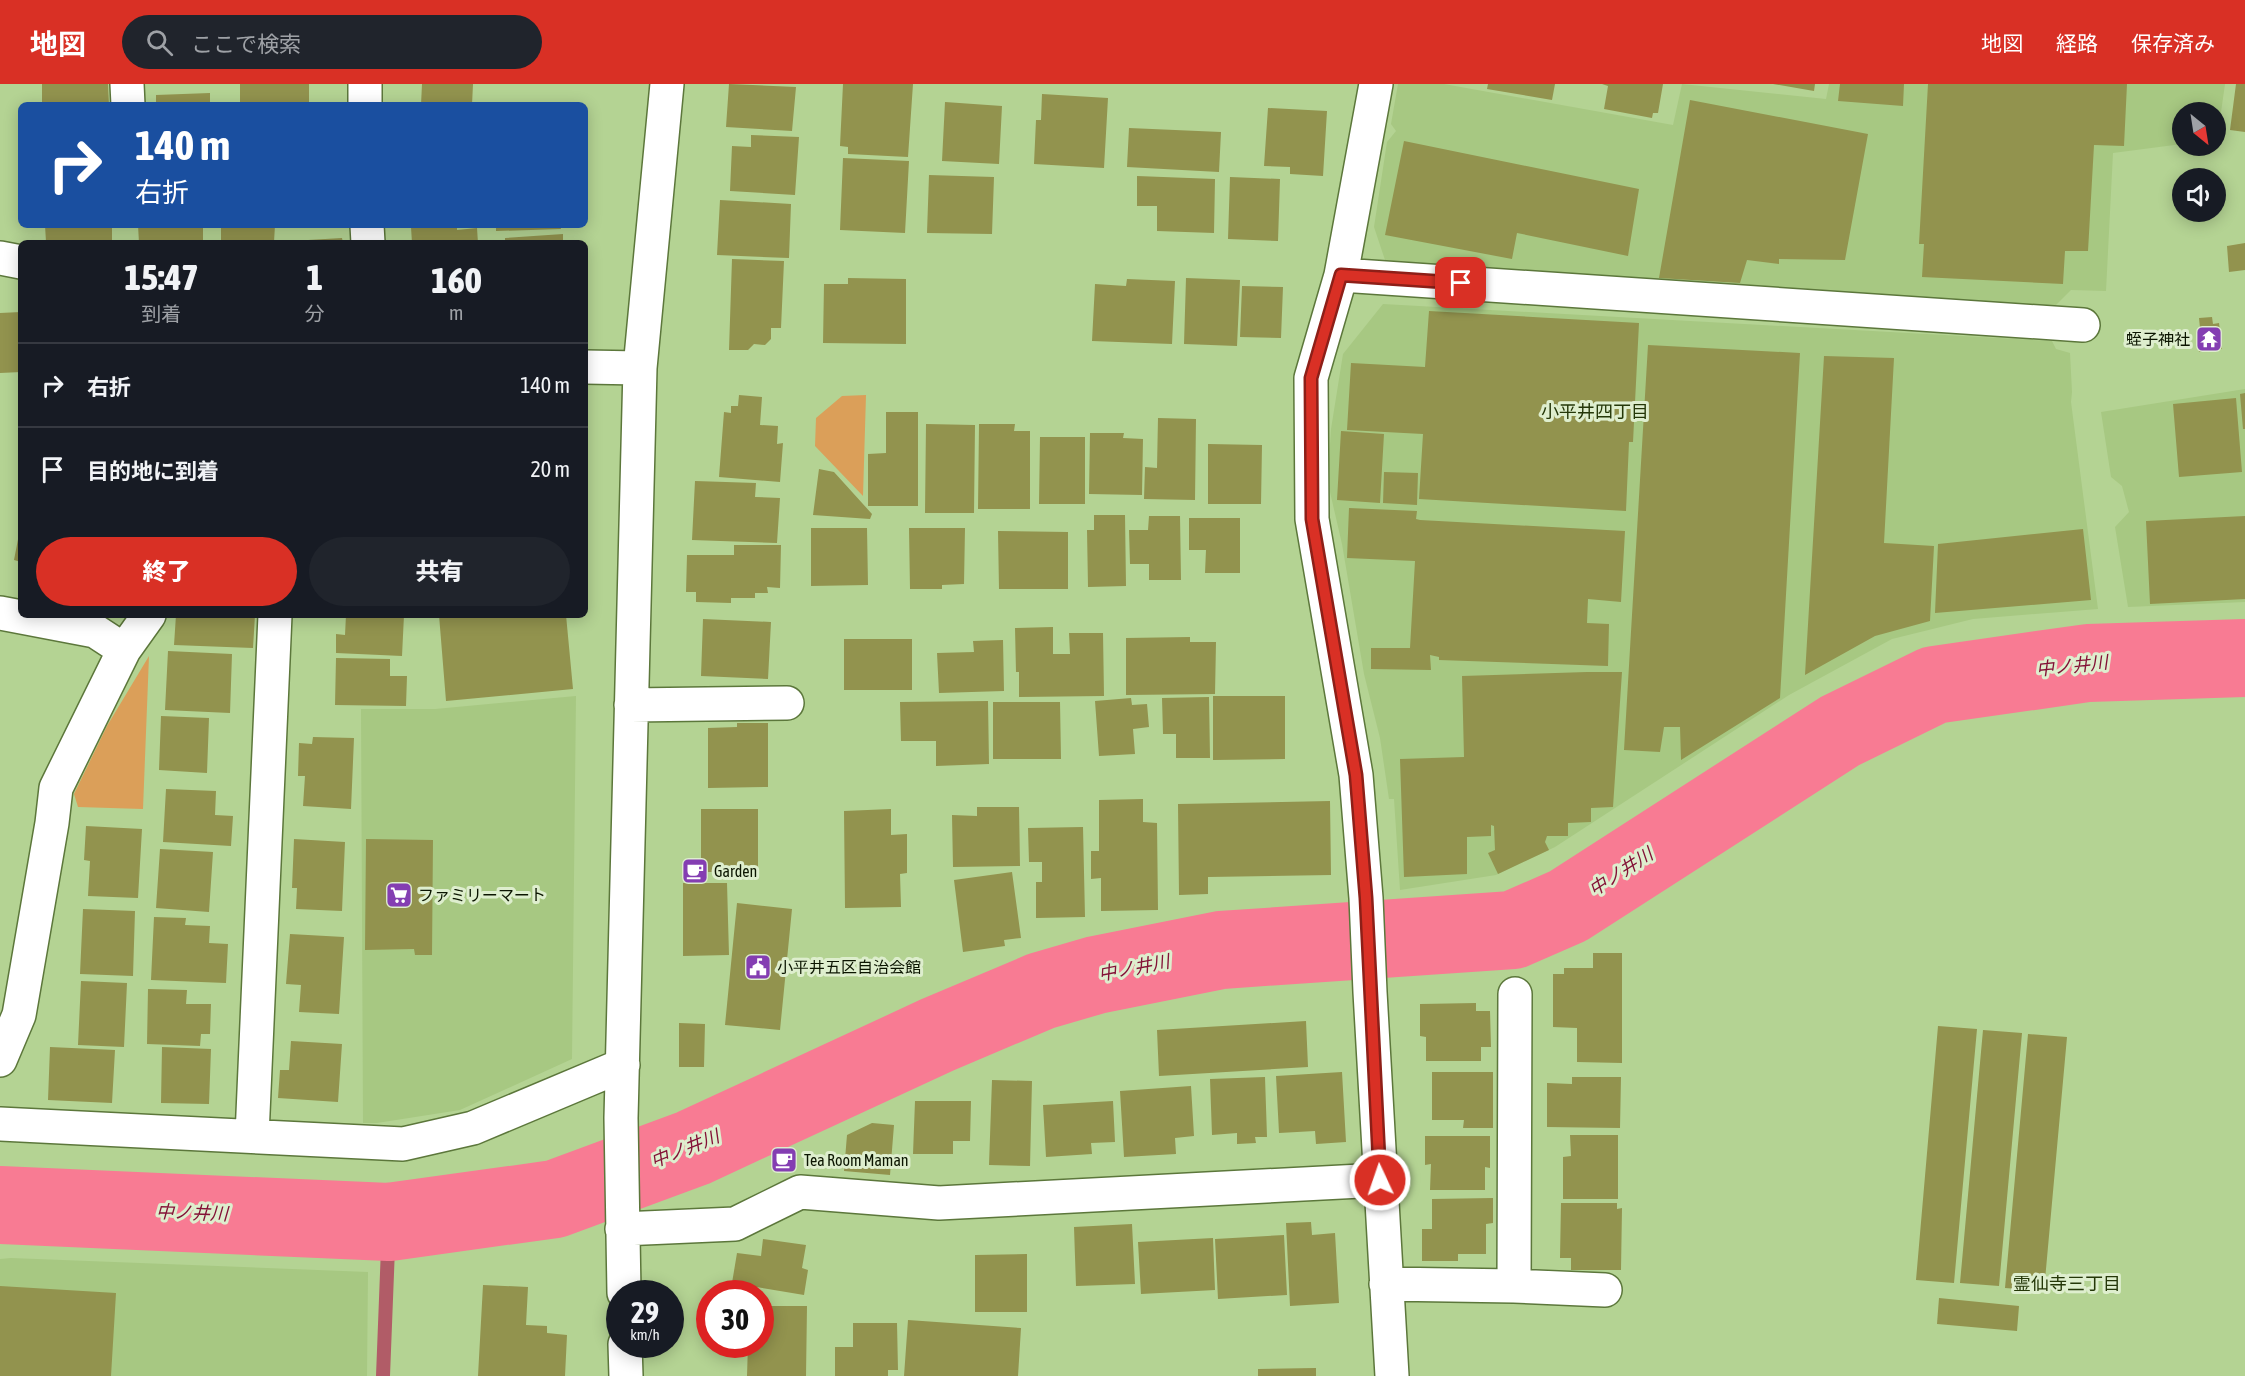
<!DOCTYPE html>
<html lang="ja">
<head>
<meta charset="utf-8">
<style>
	body { margin:0; font-family:"Asap Condensed","Noto Sans JP",sans-serif; background:#20242c; color:#f1f3f6; height:100vh; display:flex; flex-direction:column; font-size:22px; white-space:nowrap }
	* { box-sizing:border-box; margin:0 }
	p { font-size:20px; color:#9ea1a6 }
	.icon { flex:none; width:33px; height:33px; fill:none; stroke:currentColor; stroke-width:2; stroke-linecap:round; stroke-linejoin:round }
	.map { position:relative; flex:1; overflow:hidden }
	.sheet { position:absolute; left:18px; top:156px; width:570px; height:378px; display:flex; flex-direction:column; background:#171b24; border-radius:9px; box-shadow:0 3px 15px #0003 }
	.sheet>* { flex:none }
	.hud { position:absolute; left:18px; top:18px; width:570px; height:126px; border-radius:9px; box-shadow:0 3px 15px #0003; background:#1a4fa0; color:#fff; overflow:hidden }
	.needle { width:39px; rotate:150deg }
	.controls { position:absolute; left:2172px; top:18px; display:grid; gap:12px }
	.controls a { display:grid; place-items:center; width:54px; height:54px; border-radius:50%; background:#171b24; box-shadow:0 3px 15px #0003; font-size:30px }
	.speed { position:absolute; left:606px; top:1196px; display:flex; gap:12px; font-size:30px; font-weight:700; text-align:center }
	.speed>* { display:grid; place-content:center; width:78px; height:78px; border-radius:50%; background:#171b24; box-shadow:0 3px 15px #0003; line-height:1 }
	.speed small { font-size:15px; font-weight:400 }
	.speed .limit { border:9px solid #d22; background:#fff; color:#111 }
	.pin { position:absolute; display:grid; place-items:center; width:51px; height:51px; color:#fff; margin:-26px; border-radius:12px; box-shadow:0 3px 9px #0006 }
	.me { position:absolute; width:66px; margin:-33px; rotate:357deg; stroke-linejoin:round; filter:drop-shadow(0 0 4px #0008) }
	.turn { display:flex; align-items:center; gap:21px; height:126px; padding:0 18px; font-size:27px }
	.turn .icon { width:78px; height:78px; stroke-width:2.5 }
	.turn b { display:block; font-size:42px; line-height:51px }
	.eta { display:flex; justify-content:space-evenly; align-items:center; height:102px; text-align:center }
	.eta b { font-size:36px; font-weight:800; line-height:42px }
	.cta { display:flex; gap:12px; margin-top:auto; padding:12px 18px }
	.cta a { flex:1; height:69px; border-radius:36px; background:#d93025; color:#fff; font-size:24px; font-weight:800; line-height:69px; text-align:center }
	.cta a+a { background:#20242c; color:#f1f3f6 }
	ul { padding:0; list-style:none }
	li { display:flex; align-items:center; gap:18px; height:84px; padding:0 18px; border-top:2px solid #363941 }
	li div { flex:1 }
	li b { display:block; font-size:22px }
	li em { font-style:normal }
	header { display:flex; align-items:center; gap:36px; box-sizing:border-box; height:84px; padding:0 30px; background:#d93025; color:#fff }
	header strong { font-size:28px }
	nav { display:flex; gap:33px; margin-inline-start:auto; font-size:21px }
	.search { width:420px; height:54px; background:#20242c; display:flex; align-items:center; gap:15px; box-sizing:border-box; padding:0 21px; border-radius:33px; color:#9ea1a6; font-size:22px }
	.map>svg:first-child { display:block }
	.built { fill:#a7c882 }
	.green { fill:#db9f59 }
	.lines { fill:none; stroke-linecap:round; stroke-linejoin:round }
	.stream { stroke:#b15c67; stroke-width:14 }
	.river { stroke:#f87b93; stroke-width:78 }
	.building { fill:#92934e }
	.minor-casing { stroke:#5c773b; stroke-width:36 }
	.minor { stroke:#fff; stroke-width:33 }
	.route-casing { stroke:#8d1f18; stroke-width:15 }
	.route { stroke:#d93025; stroke-width:10 }
	.labels { text-anchor:middle; stroke-width:6; stroke-linejoin:round; paint-order:stroke }
	.poi-label { font-size:16px; fill:#0b1500; stroke:#deeece; text-anchor:start }
	.neighbourhood-label { font-size:18px; fill:#243708; stroke:#deeece }
	.water-label { font-size:18px; font-style:italic; fill:#831136; stroke:#deeece }
</style>
</head>
<body>
<header>
<strong>地図</strong>
<div class="search"><svg class="icon" aria-label="search" viewBox="0 0 24 24"><circle cx="10" cy="10" r="6"/><path d="M15 15l6 6"/></svg>ここで検索</div>
<nav><a>地図</a><a>経路</a><a>保存済み</a></nav>
</header>
<div class="map">
<svg width="2245" height="1292" viewBox="0 0 2245 1292">
	<rect width="100%" height="100%" fill="#b4d393"/>
	<path class="built" d="M1398,0h46l229,41 9,-41 144,15 3,-15h396l-8,56 -1,-28h-34v32l-69,9 -7,138 -35,-1 -16,16 -667,-37 -14,-42 13,-85 9,-11 -5,-7z
		M1383,220l669,37 4,8 14,4 2,39 -1,10 27,207 -125,10 -81,20 -103,56 -234,152 -59,28 -96,15 -6,-91h-5l-9,-61 -16,-64 -22,-130 -12,-52 -1,-31 2,-32 12,-75z
		M2245,305v213l-117,5 -13,-80 14,-15 -7,-26 -11,-9 -10,-65z
		M576,612l-4,363 -112,51 -83,13h-14l-2,-414h74z
		M11,1174l357,14 -1,104h-367v-117z"/>
	<path class="green" d="M866,311l-3,101 -48,-50 1,-28 26,-22z
		M149,572l-6,153 -65,-2 -4,-13 33,-68z"/>
	<g class="lines">
		<path class="stream" d="M383,1292l6,-154"/>
		<path class="river" d="M0,1121l389,17 166,-23 138,-51 244,-113 104,-44 55,-16 125,-25 292,-20 55,-24 272,-175 94,-46 154,-22 157,-5"/>
	</g>
	<path class="building" d="M42,0h66l1,21h-67z
		M240,0h69v21h-69z
		M422,0h51l-1,21h-51z
		M729,0l67,3 -4,44 -66,-4z
		M843,0h70l-5,73 -60,-3v-7l-8,-1z
		M1488,0h67l-3,16 -65,-11z
		M1602,0h61l-5,29h-5l-1,5 -48,-9 4,-23z
		M1773,0h42l-1,7z
		M1840,0h64l-1,22 -65,-5z
		M1928,0h199l-3,62 -30,-1 -6,106h-23l-2,33 -141,-7 2,-33h-5z
		M2236,0h9v48l-15,-2z
		M210,9v12h-54v-10z
		M1042,10l66,4 -4,70 -70,-4 2,-44h5z
		M1690,16l178,34 -23,126 -66,-1v5l-32,-4 -7,23 -81,-5z
		M945,18l57,4 -3,58 -57,-3z
		M1268,24l59,3 -4,65 -33,-2v-7l-26,-1z
		M1129,44l92,4 -2,40 -92,-5z
		M751,51l48,2 -4,58 -65,-4 2,-45 19,1z
		M1404,57l235,48 -11,67 -111,-23 -5,26 -127,-24z
		M843,74l66,3 -4,72 -65,-3z
		M929,91l65,2 -2,57 -65,-1z
		M1137,92l78,3 -1,54 -57,-2v-25h-20z
		M1230,93l50,2 -2,62 -50,-2z
		M720,116l71,4 -2,54 -72,-3z
		M45,141h67v16l-66,1z
		M138,141h65v18h-64z
		M221,141h54l-1,17 -53,1z
		M438,141h19v5l20,-2 1,15h-66l-1,-16z
		M496,141h64l1,4 -65,2z
		M563,150v9h-58v-5z
		M342,154l1,5h-52v-2z
		M2245,159v27l-16,2 -2,-26z
		M585,173h2l1,25h-3z
		M732,175l52,2 -3,67h-10v11l-6,6 -11,-1 -6,6h-19z
		M848,194l58,1v65l-83,-1 1,-59h24z
		M1186,194l54,2 -3,66 -53,-2z
		M1127,195l48,2 -3,63 -80,-3 3,-57 31,2z
		M1242,202l41,1 -2,51 -41,-1z
		M1429,227l210,12 -6,119h-4l-3,69 -207,-12 4,-65 -76,-4 4,-67 74,4z
		M21,228v60l-21,1v-60z
		M2212,233l1,7 6,-1 3,26 -23,3 -2,-23 3,-1 -1,-10z
		M1648,261l152,8 -20,345 -99,62 -1,-33h-16l-4,25 -36,-2z
		M1824,272l70,2 -10,185 50,3 -4,75 -55,15 -70,39z
		M2245,309v36h-2l-3,-35z
		M739,311l23,2 -2,28 18,1 -1,18 6,-1 -3,39 -61,-5 5,-65 7,1v-7h7z
		M2236,314l6,74 -63,5 -6,-73z
		M886,328h32v94h-50v-52l18,-1z
		M1158,334l38,1 -1,81 -51,-1 1,-32 12,1z
		M926,340l49,1 -1,88h-49z
		M979,340h36l-1,7h16v78h-52z
		M1341,347l43,3 -4,69 -43,-3z
		M1090,349h34l-1,5 20,1 -1,56 -53,-1z
		M1040,353h45v67h-46z
		M1208,360l54,1 -1,59h-53z
		M819,385l15,3 38,42 -2,5 -57,-4z
		M1384,388l34,1 -1,32 -34,-2z
		M695,397l61,2 -1,14 25,1 -3,45 -85,-3z
		M1349,424l68,3 -1,8 4,1 205,11 -4,71 -33,-3 -1,24 22,1 -1,42 -169,-6v-3l-9,-2 1,15 -60,-1v-21h39l5,-87 -68,-3z
		M1094,431h31l1,71 -38,1 -1,-57h7z
		M1149,432h31l1,64h-32v-16h-19l-1,-34h19z
		M2245,432v83l-95,5 -4,-83z
		M1189,434h51v55h-35l1,-23h-17z
		M811,444h56l1,57 -57,1z
		M909,444h56l-1,56 -22,1v4h-32z
		M20,445h1v33l-7,-2z
		M2083,445l8,71 -156,13 3,-69z
		M998,447l70,1v57h-69z
		M734,461h47l-1,43 -13,-1 1,6h-13v5h-24v5l-35,-1v-10h-10l1,-37h47z
		M176,531h79l-2,33 -79,-3z
		M346,531h58l-2,41 -66,-3v-19l9,1z
		M439,531h127l7,74 -127,12z
		M703,535l68,3 -3,57 -67,-3z
		M1053,543v27h17l-1,-21h34l1,63 -85,1v-25h-3l-1,-44z
		M1190,553v5h26l-1,52 -89,1v-57z
		M844,555h68v51h-68z
		M1003,556l1,51 -65,2 -2,-40 37,-1 -1,-11z
		M168,567l64,3 -2,59 -65,-3z
		M336,574l54,1v17h17l-1,30 -71,-1z
		M1587,588h35l-9,135 -22,1v14l-23,1v13h-21l-2,6 4,8 -51,24 -10,-21 7,-3 -1,-24 -3,-1v11l-24,1v37l-63,3 -4,-118 64,-2 -2,-81z
		M1213,612h72v63l-72,1z
		M1209,613l1,61h-34v-24h-13l-1,-36z
		M1131,614l1,7 15,-1 2,23 -16,2 2,25 -36,2 -4,-55z
		M988,617l1,63 -53,2v-25h-35l-1,-39z
		M993,618h67l1,57h-68z
		M161,632l48,2 -2,55 -48,-3z
		M737,639h31v64l-60,1v-60l29,-1z
		M313,653l41,1 -3,71 -48,-3 2,-30h-7l1,-33 13,1z
		M166,705l50,2 -1,24 18,1 -2,30 -68,-4z
		M1143,715v23l14,1 1,87 -57,1v-33l-10,1v-28h8v-51z
		M1330,717l1,74 -123,2v17l-29,1 -1,-91z
		M977,723h42l1,59 -67,1 -1,-52 25,1z
		M701,725h57v63h-57z
		M891,725v26l16,-1v39l-7,1 1,33 -56,1 -1,-97z
		M86,742l56,3 -4,69 -50,-2 2,-35 -6,-1z
		M1083,743l2,90 -49,1v-36h6v-20h-13l-1,-34z
		M294,755l51,3 -3,69 -46,-2 1,-21h-5z
		M366,755l67,1 -1,115h-17l-1,-6 -49,1z
		M160,765l53,3 -4,60 -53,-4z
		M1012,788l9,66 -17,2 1,6 -42,6 -9,-72z
		M683,799h44l2,72 -46,1z
		M737,819l55,6 -12,121 -55,-5z
		M83,825l52,2 -2,65 -53,-2z
		M154,833l32,1 -1,7 25,1 -1,17 19,1 -2,39 -75,-3z
		M290,850l54,3 -5,77 -40,-2 2,-27 -15,-1z
		M1593,869h29v110l-45,-1v-34l-24,-1v-53h11v-6h29z
		M81,897l46,2 -3,64 -46,-2z
		M148,905l39,1 -1,14h25l-1,30h-9l-1,12 -53,-2z
		M1476,919v8h14l1,36h-10v14h-55v-24l-6,-1v-32z
		M1306,937l2,46 -149,9 -2,-46z
		M679,939l26,1 -1,43h-25z
		M1938,942l39,3 -23,254 -38,-3z
		M1983,946l39,3 -23,253 -39,-3z
		M2028,950l39,3 -23,254 -39,-3z
		M291,957l51,3 -4,58 -60,-4 2,-28h9z
		M50,963l65,3 -3,53 -64,-3z
		M162,963l49,2 -2,55 -48,-1z
		M1342,988l4,70 -30,2 -1,-13 -36,2 -3,-57z
		M1432,988h61v56h-30l1,-8h-32z
		M1265,993l2,60h-12l1,6 -19,1v-11l-25,2 -2,-56z
		M1572,993h49l-1,51 -73,-1v-44l25,1z
		M992,996l40,1 -2,85 -41,-1z
		M1191,1002l3,50 -19,2 1,16 -52,3 -4,-66z
		M915,1017h56l-1,40h-17v13h-40z
		M1113,1017l2,41 -24,1 1,11 -46,3 -3,-52z
		M872,1039l22,2 -4,50 -46,-4 3,-36z
		M1570,1051h48v64h-55v-42l8,-1z
		M1425,1052h65v32l-5,-1v23h-55l1,-26 -6,1z
		M1493,1114v25l-7,1v30h-28v7h-36v-32h10v-30z
		M1561,1119h56v6l5,-1 -1,62h-50v-12h-11z
		M1311,1138l1,13 23,-2 4,70 -49,3 -4,-83z
		M1132,1140l3,60 -59,2 -2,-59z
		M1284,1151l3,60 -69,4 -3,-60z
		M1213,1154l2,52 -74,4 -3,-52z
		M763,1155l43,6 -4,23 6,2 -4,25 -72,-12 5,-30 24,3z
		M1027,1170v58h-52v-57z
		M483,1201l45,2 -2,38 21,1v7l20,2 -2,41h-87z
		M0,1202l116,7 -5,83h-111z
		M1939,1214l80,8 -2,25 -80,-7z
		M760,1222h47l-1,70h-59l1,-32h12z
		M908,1236l113,8 -3,48h-114z
		M853,1239h44l1,47h-10v6h-53v-29h18z
		M1316,1284v8h-58v-7z"/>
	<g class="lines">
		<defs>
			<path id="minor" d="M127,0l1,21
				M1376,0l-35,191 -30,103 1,141 44,256 10,123 4,94 22,384
				M365,21v-21
				M367,141l1,18
				M0,174l21,4
				M1341,191l742,50
				M585,283l55,1
				M0,529l95,18 29,19
				M631,621l156,-2
				M0,976l19,-45 33,-192 4,-35 68,-138 25,-35
				M0,1040l403,20 70,-16 150,-63
				M252,1052l23,-521
				M622,1145l113,-5 65,-32 139,11 441,-23
				M1386,1200l128,2 91,4
				M1514,1202l1,-292
				M624,1209l-3,-175 19,-750 27,-284
				M625,1260l1,32"/>
		</defs>
		<use href="#minor" class="minor-casing"/>
		<use href="#minor" class="minor"/>
	</g>
	<g class="lines">
		<defs>
			<path id="route" d="M1380,1096l-14,-282 -10,-123 -44,-256 -1,-141 30,-103 120,8"/>
		</defs>
		<use href="#route" class="route-casing"/>
		<use href="#route" class="route"/>
	</g>
	<defs>
		<symbol id="temple-square" viewBox="-11 -11 22 22"><rect x="-9" y="-9" width="18" height="18" rx="4" fill="#843eb2" stroke="#deeece"/><path d="M0-6L5-2H3V0L6.5 2.5H4V6H1.5V3h-3V6H-4V2.5H-6.5L-3 0V-2H-5Z" fill="#fff"/></symbol>
		<symbol id="cafe-square" viewBox="-11 -11 22 22"><rect x="-9" y="-9" width="18" height="18" rx="4" fill="#843eb2" stroke="#deeece"/><path d="M-5.5-4.5H6V0H3Q3 3.5 0 3.5H-2.5Q-5.5 3.5-5.5 0ZM3-3.2v2h1.7v-2ZM-6 4.5H4V6H-6Z" fill="#fff"/></symbol>
		<symbol id="supermarket-square" viewBox="-11 -11 22 22"><rect x="-9" y="-9" width="18" height="18" rx="4" fill="#843eb2" stroke="#deeece"/><path d="M-6-5.5h2.5l.6 2H6L4.5 2H-2.5L-4.4-4H-6ZM-1.5 3.2a1.3 1.3 0 1 0 .1 0ZM3 3.2a1.3 1.3 0 1 0 .1 0Z" fill="#fff"/></symbol>
		<symbol id="civic-square" viewBox="-11 -11 22 22"><rect x="-9" y="-9" width="18" height="18" rx="4" fill="#843eb2" stroke="#deeece"/><path d="M-.6-6.5H3V-4.5H.6V-3L4-1V1h2V6H-6V1h2V-1L-.6-3ZM-1.2 2.5V6h2.4V2.5Z" fill="#fff"/></symbol>
	</defs>
	<g fill-rule="evenodd">
		<use href="#temple-square" x="2194" y="240" width="30" height="30"/>
		<use href="#cafe-square" x="680" y="772" width="30" height="30"/>
		<use href="#supermarket-square" x="384" y="796" width="30" height="30"/>
		<use href="#civic-square" x="743" y="868" width="30" height="30"/>
		<use href="#cafe-square" x="769" y="1061" width="30" height="30"/>
	</g>
	<g class="labels">
		<g class="poi-label">
			<text x="2190" y="261" text-anchor="end">蛭子神社</text>
			<text x="714" y="793">Garden</text>
			<text x="418" y="817">ファミリーマート</text>
			<text x="777" y="889">小平井五区自治会館</text>
			<text x="804" y="1082">Tea Room Maman</text>
		</g>
		<g class="neighbourhood-label">
			<text x="1595" y="334">小平井四丁目</text>
			<text x="2067" y="1206">霊仙寺三丁目</text>
		</g>
		<g class="water-label">
			<text transform="translate(2072 582) rotate(-6)" y="6">中ノ井川</text>
			<text transform="translate(1621 788) rotate(-33)" y="6">中ノ井川</text>
			<text transform="translate(1134 884) rotate(-11)" y="6">中ノ井川</text>
			<text transform="translate(685 1065) rotate(-22)" y="6">中ノ井川</text>
			<text transform="translate(192 1129) rotate(2)" y="6">中ノ井川</text>
		</g>
	</g>
</svg>
<div class="controls">
<a><svg class="needle" viewBox="-14 -14 28 28"><path d="M0-13l5 13h-10z" fill="#e53935"/><path d="M0 13l5-13h-10z" fill="#9ea1a6"/></svg></a>
<a><svg class="icon" aria-label="sound" viewBox="0 0 24 24"><path d="M4 9h4l5-4v14l-5-4H4zM17 9q2 3 0 6"/></svg></a>
</div>
<div class="speed"><div>29<small>km/h</small></div><div class="limit">30</div></div>
<div class="pin" style="left:1461px;top:199px;background:#d93025"><svg class="icon" aria-label="arrive" viewBox="0 0 24 24"><path d="M6 21V4h12l-3 4 3 4H6"/></svg></div>
<svg class="me" style="left:1380px;top:1096px" viewBox="-20 -20 40 40"><circle r="17" fill="#d93025" stroke="#fff" stroke-width="3"/><path d="M0-11L8 9 0 5-8 9z" fill="#fff"/></svg>
<div class="hud">
<div class="turn"><svg class="icon" aria-label="right" viewBox="0 0 24 24"><path d="M7 20v-9h11M14 6l5 5-5 5"/></svg><div><b>140 m</b>右折</div></div>
</div>
<section class="sheet">
<div class="eta">
<div><b>15:47</b><p>到着</p></div>
<div><b>1</b><p>分</p></div>
<div><b>160</b><p>m</p></div>
</div>
<ul>
<li><svg class="icon" aria-label="right" viewBox="0 0 24 24"><path d="M7 20v-9h11M14 6l5 5-5 5"/></svg><div><b>右折</b></div><em>140 m</em></li>
<li><svg class="icon" aria-label="arrive" viewBox="0 0 24 24"><path d="M6 21V4h12l-3 4 3 4H6"/></svg><div><b>目的地に到着</b></div><em>20 m</em></li>
</ul>
<div class="cta"><a>終了</a><a>共有</a></div>
</section>
</div>
</body>
</html>
